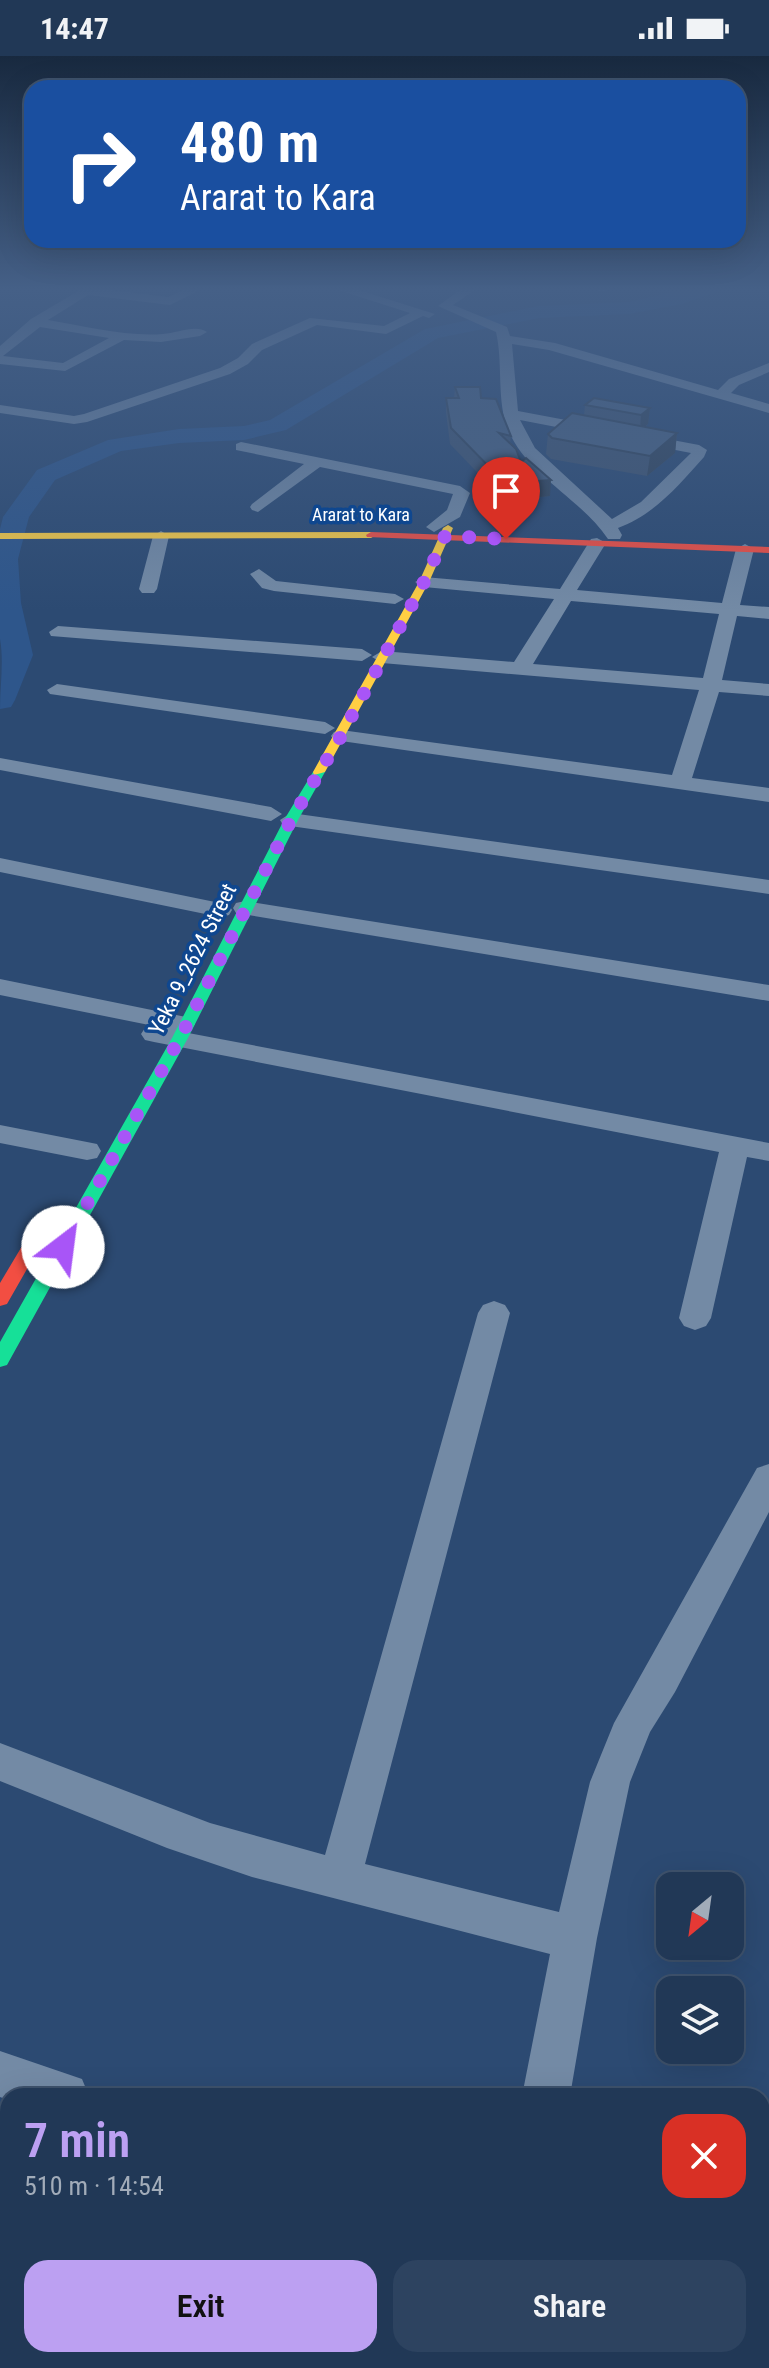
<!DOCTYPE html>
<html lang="en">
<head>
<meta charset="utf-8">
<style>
	body { margin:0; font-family:"Roboto Condensed",sans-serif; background:#2d4360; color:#f1f3f6; height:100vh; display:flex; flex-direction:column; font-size:30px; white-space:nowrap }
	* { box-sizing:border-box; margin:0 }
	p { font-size:26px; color:#a2acb9 }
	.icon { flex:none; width:44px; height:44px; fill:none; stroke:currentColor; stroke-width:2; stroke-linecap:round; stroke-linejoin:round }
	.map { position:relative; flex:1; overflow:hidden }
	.side { position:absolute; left:0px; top:2032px; width:770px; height:280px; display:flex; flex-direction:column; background:#213856; border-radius:24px 24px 0 0; box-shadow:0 8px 32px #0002,0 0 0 2px #3e526c }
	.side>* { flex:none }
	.hud { position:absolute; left:24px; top:24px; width:722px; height:168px; border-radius:24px; box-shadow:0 8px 32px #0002,0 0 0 2px #3e526c; background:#1a4fa0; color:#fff; overflow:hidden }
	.needle { width:52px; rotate:209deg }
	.fabs { position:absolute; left:656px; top:1816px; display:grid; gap:16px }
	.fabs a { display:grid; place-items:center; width:88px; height:88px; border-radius:16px; background:#213856; box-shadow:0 8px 32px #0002,0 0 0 2px #3e526c; font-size:40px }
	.pin { position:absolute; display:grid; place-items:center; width:68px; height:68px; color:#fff; margin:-82px -34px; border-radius:50% 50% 50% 0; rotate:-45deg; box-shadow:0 0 8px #0007 }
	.pin .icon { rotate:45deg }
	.me { position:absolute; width:88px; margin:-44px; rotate:30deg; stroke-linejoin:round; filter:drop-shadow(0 0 6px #0008) }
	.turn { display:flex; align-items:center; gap:28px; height:168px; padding:0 24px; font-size:36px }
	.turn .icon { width:104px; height:104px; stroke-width:2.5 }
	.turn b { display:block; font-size:56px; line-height:68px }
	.round { display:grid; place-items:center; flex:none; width:84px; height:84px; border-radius:24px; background:#2d4360 }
	.summary { display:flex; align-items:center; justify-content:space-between; height:136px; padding:0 24px }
	h1 { font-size:48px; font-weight:600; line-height:60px; color:#bca0f2 }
	.primary-button { display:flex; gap:16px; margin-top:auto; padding:16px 24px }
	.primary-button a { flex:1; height:92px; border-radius:24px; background:#bca0f2; color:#111; font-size:32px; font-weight:600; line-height:92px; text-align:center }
	.primary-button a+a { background:#2d4360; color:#f1f3f6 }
	.status { display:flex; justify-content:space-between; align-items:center; height:56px; padding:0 40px; background:#213856; direction:ltr }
	.status svg { height:22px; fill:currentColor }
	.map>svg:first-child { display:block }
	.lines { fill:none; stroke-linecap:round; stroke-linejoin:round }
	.river { fill:#2e568b; fill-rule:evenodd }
	.street { fill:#738aa5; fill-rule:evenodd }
	.fast { fill:#16e098; fill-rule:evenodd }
	.slow { fill:#ffcf43; fill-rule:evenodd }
	.jam { fill:#f24e42; fill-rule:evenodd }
	.wall { fill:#3f5470 }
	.shaded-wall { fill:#33455b }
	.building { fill:#496282; stroke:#33455b; stroke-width:2 }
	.route { stroke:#a855f7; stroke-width:14; stroke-dasharray:0 25.2 }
	.labels { text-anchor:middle; stroke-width:7; stroke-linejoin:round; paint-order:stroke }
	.far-street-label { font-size:18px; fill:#fff; stroke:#0f478f }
	.street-label { font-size:22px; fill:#fff; stroke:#0f478f }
</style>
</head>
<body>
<div class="status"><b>14:47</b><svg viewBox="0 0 49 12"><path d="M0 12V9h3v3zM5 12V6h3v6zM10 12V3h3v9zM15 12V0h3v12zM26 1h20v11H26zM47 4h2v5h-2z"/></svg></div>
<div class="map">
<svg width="769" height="2312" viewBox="0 0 769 2312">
	<rect width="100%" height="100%" fill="#2c4a72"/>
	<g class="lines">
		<path class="river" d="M694,231h28l-2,4 -38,13 -53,10 -90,4 -101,20 -152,92 -42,10 -65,3 -58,8 -66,29 -26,37 -11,42 3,44 12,52 -18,45 -4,7 -11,2c0,-23 4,-48 0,-70v-110l3,-12 34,-47 71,-30 71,-11 65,-3 26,-6 155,-91 114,-23 90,-4z"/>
		<path class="street" d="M85,231l83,10 22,-10h16l-36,18 -82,-10 -40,25c37,6 78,17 115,14 14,-1 33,-10 44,-2l-7,4 -39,6 -37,-2 -59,31 -65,-7v-18l31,-27zM40,271l69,11 -46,25 -60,-7z
			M329,231h20l86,27 -6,4 -6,-2 -37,18 -69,-9 -55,25 -14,14 -18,10 -143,48 -13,2 -74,-11v-8l74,11 10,-2 136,-46 18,-10 14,-14 58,-26 74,8 26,-13z
			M464,231h15l-26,18 54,22 3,9 45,7 163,47 11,-11 40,-16v9l-30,13 -8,8 38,11v9l-220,-63 -37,-6 6,67 181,34 8,5 -3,7c-25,28 -50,58 -86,71l4,7 -2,4h-12c-28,-42 -86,-66 -102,-115 -9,-29 -3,-62 -10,-92l-58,-26zM520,364l171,33 -50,49 -29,17 -77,-71z
			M589,231h19v1l-6,4z
			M241,386l219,44 10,7 -10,24 -26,15 -8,-5 21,-17 6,-16 -133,-27 -62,45 -6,-2 -2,-3 2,-3 52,-40 -68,-14v-6z
			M161,475l8,5 -12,53 -3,4h-12l-3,-4 14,-53z
			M597,482l9,5 -29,47 145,13 14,-54 9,-5 9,5 -14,56 29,2v12l-32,-3 -15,64 47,4v12l-50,-4 -27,86 77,10v14l-435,-62 -3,-4 3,-4 7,-2 331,45 27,-85 -317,-27 -10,-6 10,-6 132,11 40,-63 -130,-12 -9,-5 9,-5 136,12 31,-50zM571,545l148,13 -16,64 -170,-14z
			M259,513l17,12 119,13 9,5 -9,5 -121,-13 -12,-3 -12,-14z
			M58,570l304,23 10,6 -10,6 -311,-25 -2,-4z
			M57,628l268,38 10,6 -10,6 -275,-40 -3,-4z
			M0,702l271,49 11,7 -11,7 -271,-51z
			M291,757l478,67v14l-486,-69 -3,-5z
			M0,802l220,45 9,2 3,5 -3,5 -9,2 -220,-45z
			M245,845l524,84v16l-533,-88 -3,-5 3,-5z
			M0,923l191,39 4,6 -4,6 -8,2 586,111v18l-22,-4 -36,161 -5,8 -11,4 -11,-4 -5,-8 40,-166 -565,-110 -9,-2 -4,-6 4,-6 9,-2 -154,-31z
			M0,1069l87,17 10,2 4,7 -4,7 -10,2 -87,-17z
			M494,1245l11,4 5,8 -145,551 194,48 31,-130 24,-59 143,-255 12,-4v48l-94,180 -25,40 -20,50 -33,156 -27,158h-48l28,-142 -298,-77 -85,-29 -167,-67v-38l210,80 115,32 153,-542 5,-8z
			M0,1995l82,28 7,17h-81v4l-8,-3z
			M467,2304h52l-2,8h-52z"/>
		<path class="fast" d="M319,712l6,4 -27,48 -110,218 -181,327 -7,2v-25l172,-304 112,-218 29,-48z"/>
		<path class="slow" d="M448,469l5,3 -24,54 -104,190 -11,3 -1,-3 106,-190 24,-54z
			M0,477l371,-1 5,3 -5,3 -371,1z"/>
		<path class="jam" d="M371,476l398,15v6l-402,-16 -1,-2z
			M46,1158l9,6 -48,84 -7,2v-23l40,-67z"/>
	</g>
	<path class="wall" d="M455,331l26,11 30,38 -1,8 11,18 29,34 -54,5v-9l-46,-48 -4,-31v-15h8z
		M585,349l65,3 -2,16 -3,3 32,6 -2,20 -28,23 -96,-17 -5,-5 2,-20 36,-19z"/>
	<path class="shaded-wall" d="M650,352l-2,16 -8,7 1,-16z
		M677,377l-2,20 -28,23 3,-20z
		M551,424l-1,16 -54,5 1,-17z"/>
	<path class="building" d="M455,331h25l1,11 15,1 15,37 -12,-3 17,16 5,13 5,-4 25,22 -54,4 5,-4 -51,-52 -5,-30h13z
		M594,342l56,10 -9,7 -56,-10z
		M572,357l105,20 -27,23 -98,-18 -4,-4z"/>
	<linearGradient id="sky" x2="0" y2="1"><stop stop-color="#18293f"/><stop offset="0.42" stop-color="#456087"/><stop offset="1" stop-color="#456087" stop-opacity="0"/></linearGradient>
	<rect width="769" height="555" fill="url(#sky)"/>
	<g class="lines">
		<path class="route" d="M63,1191l117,-209 111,-218 50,-84 83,-154 21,-46 61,3"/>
	</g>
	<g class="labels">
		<g class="far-street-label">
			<text x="361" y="465">Ararat to Kara</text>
		</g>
		<g class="street-label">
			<text transform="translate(192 903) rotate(-63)" y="8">Yeka 9_2624 Street</text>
		</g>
	</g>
</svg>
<div class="fabs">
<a><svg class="needle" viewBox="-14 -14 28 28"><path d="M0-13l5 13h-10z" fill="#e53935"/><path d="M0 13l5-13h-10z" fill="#a2acb9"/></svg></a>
<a><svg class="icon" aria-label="layers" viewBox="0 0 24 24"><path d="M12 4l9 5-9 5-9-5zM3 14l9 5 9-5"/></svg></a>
</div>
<div class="pin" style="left:506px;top:483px;background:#d93025"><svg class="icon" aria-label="arrive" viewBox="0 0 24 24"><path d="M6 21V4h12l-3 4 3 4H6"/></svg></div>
<svg class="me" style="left:63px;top:1191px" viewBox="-20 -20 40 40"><circle r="19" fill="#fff"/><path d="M0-13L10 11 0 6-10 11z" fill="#a855f7"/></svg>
<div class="hud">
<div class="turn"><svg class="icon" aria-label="right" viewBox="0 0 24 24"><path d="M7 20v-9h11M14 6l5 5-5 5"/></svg><div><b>480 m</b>Ararat to Kara</div></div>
</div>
<section class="side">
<div class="summary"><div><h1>7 min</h1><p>510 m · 14:54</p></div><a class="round" style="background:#d93025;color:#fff"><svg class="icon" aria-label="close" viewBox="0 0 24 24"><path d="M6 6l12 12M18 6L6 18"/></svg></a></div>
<div class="primary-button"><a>Exit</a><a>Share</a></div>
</section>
</div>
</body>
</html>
